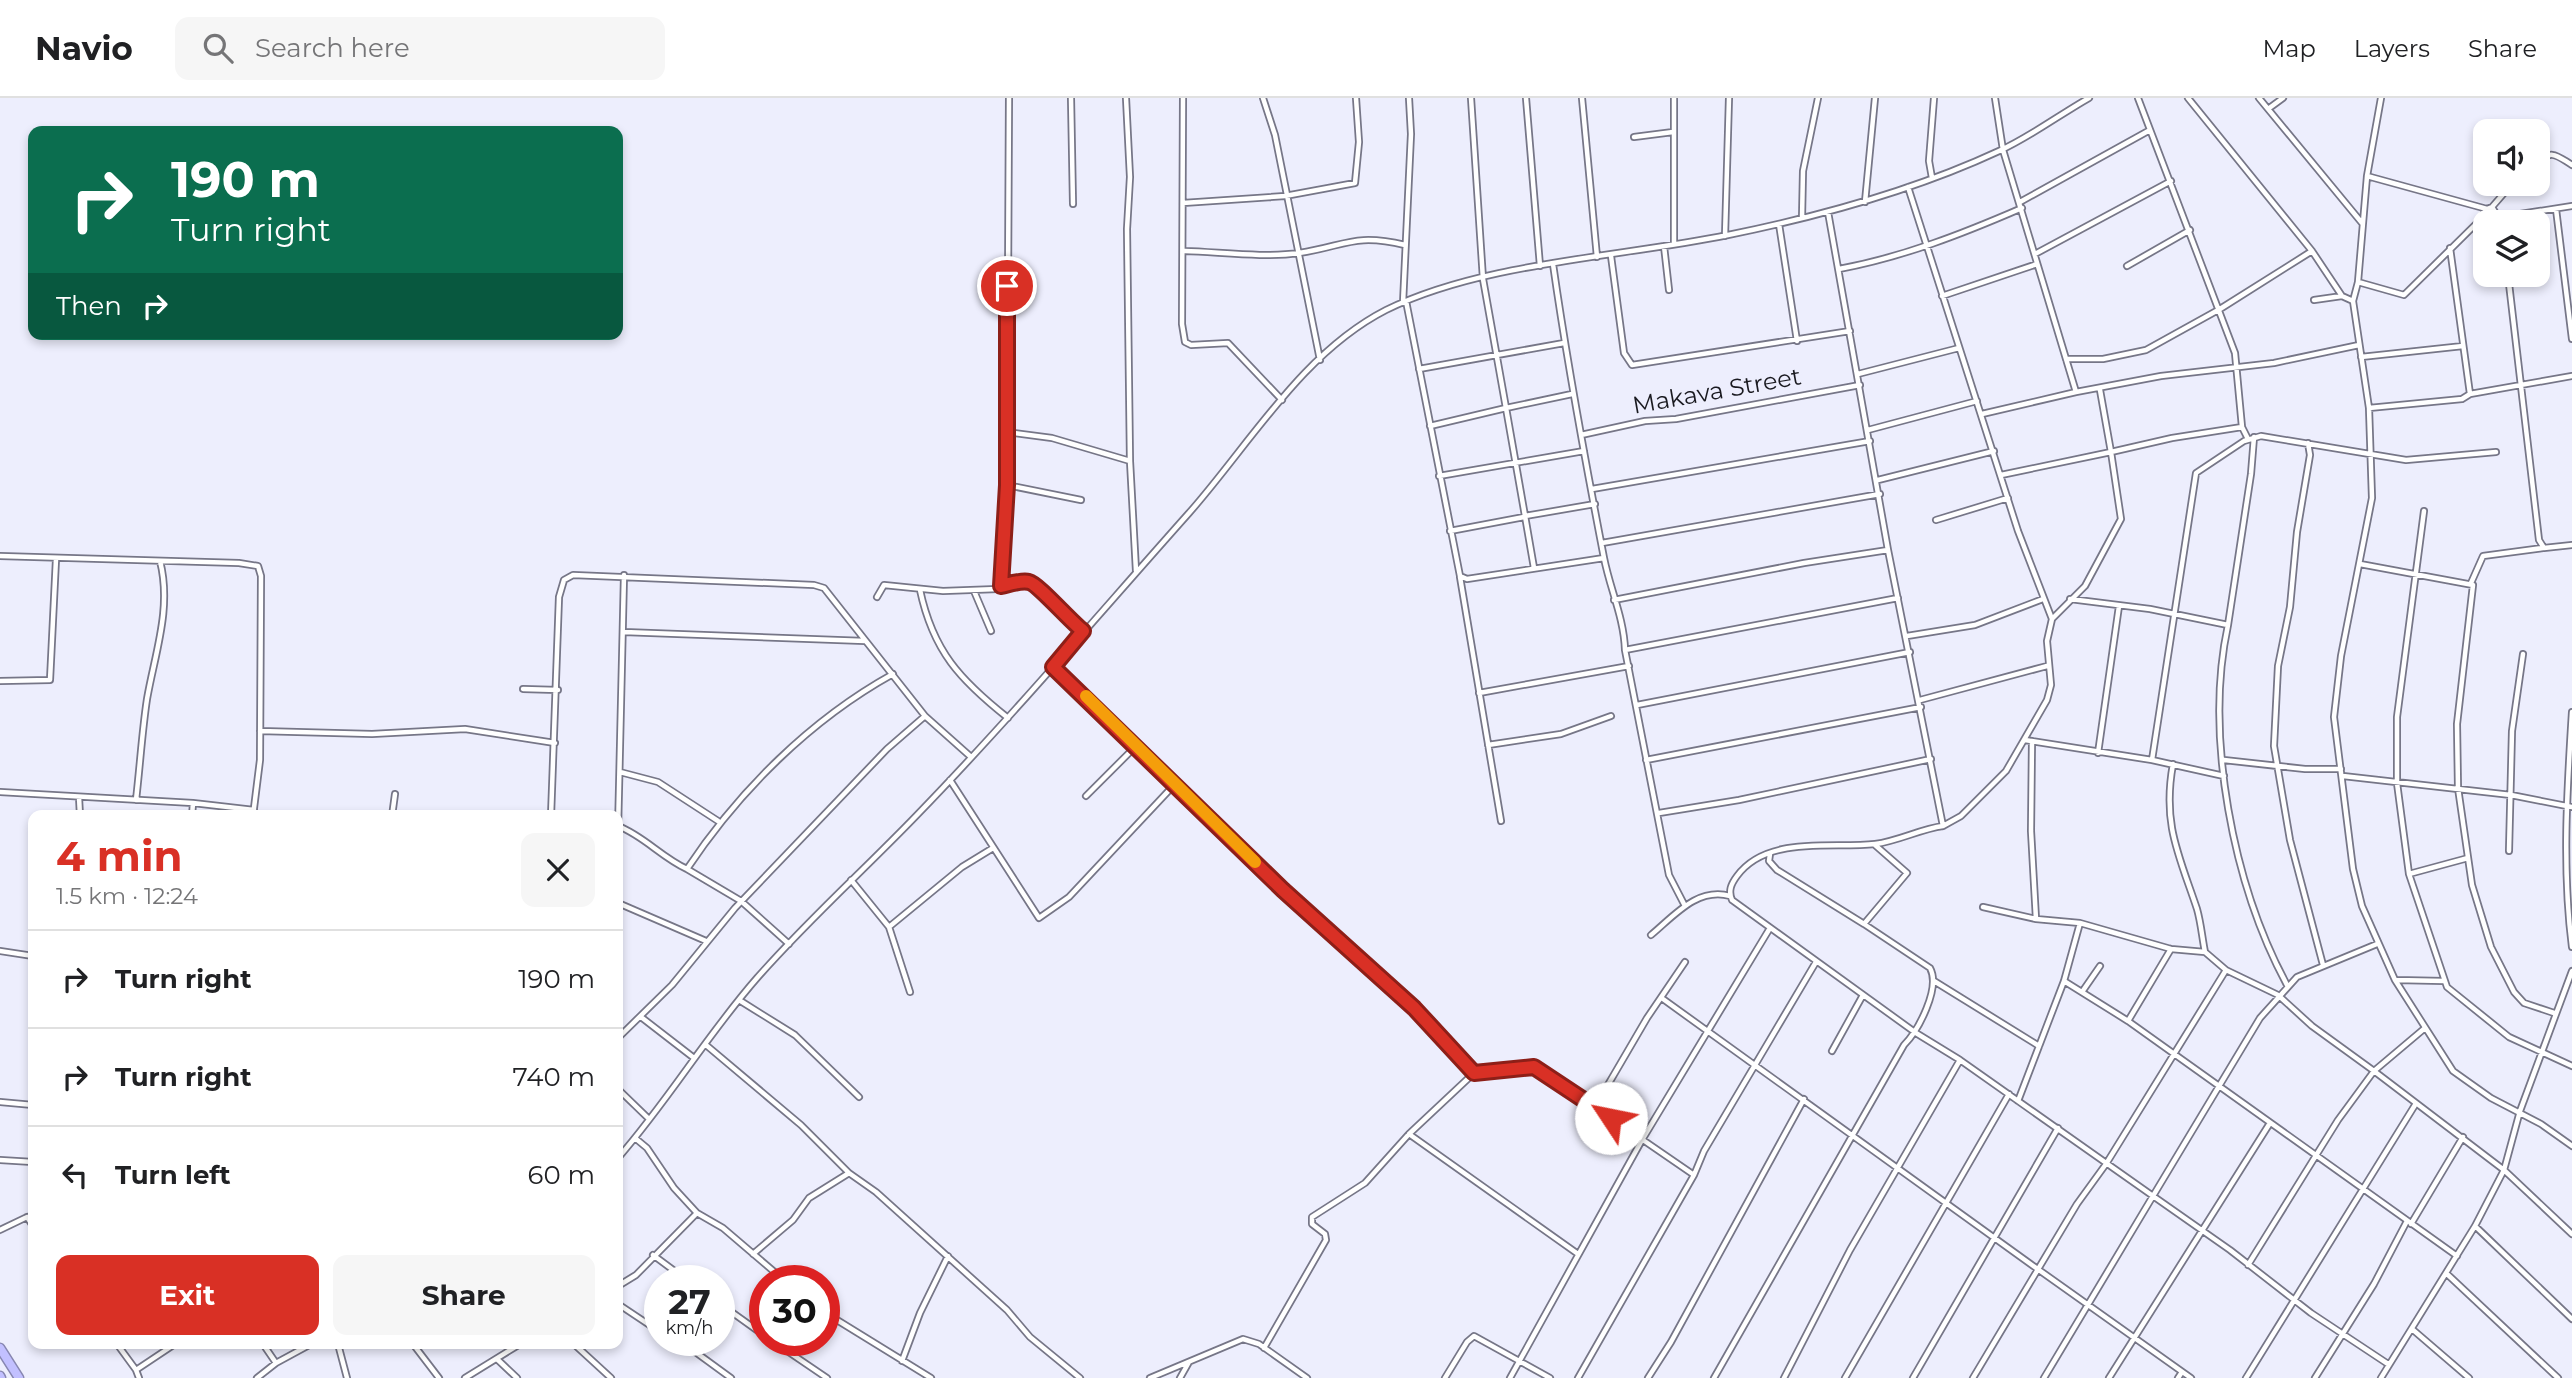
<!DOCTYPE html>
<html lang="en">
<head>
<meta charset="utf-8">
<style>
	body { margin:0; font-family:Montserrat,sans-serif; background:#f6f6f6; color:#202124; height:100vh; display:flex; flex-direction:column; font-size:26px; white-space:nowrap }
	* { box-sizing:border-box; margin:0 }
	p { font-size:23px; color:#757577 }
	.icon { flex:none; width:38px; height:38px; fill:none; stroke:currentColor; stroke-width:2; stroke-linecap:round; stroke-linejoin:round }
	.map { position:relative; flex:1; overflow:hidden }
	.panel { position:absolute; left:28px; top:712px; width:595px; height:539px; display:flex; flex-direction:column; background:#fff; border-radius:14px; box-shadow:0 4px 10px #0003 }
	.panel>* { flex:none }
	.banner { position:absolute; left:28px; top:28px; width:595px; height:214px; border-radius:14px; box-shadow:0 4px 10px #0003; background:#0b6e4f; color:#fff; overflow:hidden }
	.tools { position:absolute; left:2473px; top:21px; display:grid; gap:14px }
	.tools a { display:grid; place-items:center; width:77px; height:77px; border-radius:14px; background:#fff; box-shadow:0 4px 10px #0003; font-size:35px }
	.speed { position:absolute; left:644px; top:1167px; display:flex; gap:14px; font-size:35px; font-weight:700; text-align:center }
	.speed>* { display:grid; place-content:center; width:91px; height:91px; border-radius:50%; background:#fff; box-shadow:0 4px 10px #0003; line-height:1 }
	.speed small { font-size:18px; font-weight:400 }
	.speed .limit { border:10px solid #d22; background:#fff; color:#111 }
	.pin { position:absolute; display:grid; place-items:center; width:60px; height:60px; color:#fff; margin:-30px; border:4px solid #fff; border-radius:50%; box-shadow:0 2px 7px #0007 }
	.me { position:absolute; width:77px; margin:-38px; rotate:304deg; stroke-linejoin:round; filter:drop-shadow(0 0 5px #0008) }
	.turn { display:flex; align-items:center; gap:24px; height:147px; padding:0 28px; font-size:32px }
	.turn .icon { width:91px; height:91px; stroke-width:2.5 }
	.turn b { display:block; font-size:49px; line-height:60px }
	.then { display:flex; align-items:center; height:66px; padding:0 28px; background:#0003; gap:14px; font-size:26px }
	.round { display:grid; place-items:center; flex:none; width:74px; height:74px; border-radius:14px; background:#f6f6f6 }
	.headline { display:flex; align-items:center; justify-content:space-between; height:119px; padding:0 28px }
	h1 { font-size:42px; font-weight:700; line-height:52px; color:#d93025 }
	.primary-button { display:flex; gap:14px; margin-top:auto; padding:14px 28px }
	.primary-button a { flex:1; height:80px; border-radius:14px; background:#d93025; color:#fff; font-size:28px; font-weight:700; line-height:80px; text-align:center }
	.primary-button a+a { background:#f6f6f6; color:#202124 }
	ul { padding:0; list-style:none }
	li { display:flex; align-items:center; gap:21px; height:98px; padding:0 28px; border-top:2px solid #e0e0e0 }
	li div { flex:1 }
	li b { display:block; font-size:26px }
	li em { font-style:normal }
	header { display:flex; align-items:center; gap:42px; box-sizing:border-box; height:98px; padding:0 35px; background:#fff; border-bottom:2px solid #e0e0e0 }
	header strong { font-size:33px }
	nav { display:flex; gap:38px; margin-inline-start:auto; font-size:24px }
	.search { width:490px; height:63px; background:#f6f6f6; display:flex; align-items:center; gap:18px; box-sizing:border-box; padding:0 24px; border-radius:14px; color:#757577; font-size:26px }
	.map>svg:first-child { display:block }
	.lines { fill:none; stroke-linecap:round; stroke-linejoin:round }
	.street-casing { stroke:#767687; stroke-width:8 }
	.highway-casing { stroke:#8786b1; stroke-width:11 }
	.street { stroke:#fff; stroke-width:4.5 }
	.highway { stroke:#c2c0ff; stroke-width:8 }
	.route-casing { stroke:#8d1f18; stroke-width:18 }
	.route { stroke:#d93025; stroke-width:12 }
	.slow { stroke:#f59e0b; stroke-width:12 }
	.labels { text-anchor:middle; stroke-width:5; stroke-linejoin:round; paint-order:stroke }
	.street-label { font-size:24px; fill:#1a1a20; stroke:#edeefd }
</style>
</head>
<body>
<header>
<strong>Navio</strong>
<div class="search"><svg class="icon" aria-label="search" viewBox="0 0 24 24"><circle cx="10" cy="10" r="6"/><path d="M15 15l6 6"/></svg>Search here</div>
<nav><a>Map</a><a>Layers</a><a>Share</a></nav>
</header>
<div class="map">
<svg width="2572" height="1280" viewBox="0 0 2572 1280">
	<rect width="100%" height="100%" fill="#edeefd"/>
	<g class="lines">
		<defs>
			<path id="street" d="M1071,0l2,106
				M1126,0l4,79 -3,52 3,232
				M1183,0l-1,226 3,18 6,3 37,-2 54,57
				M1263,0l12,37 45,225
				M1471,0l12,181 23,129 66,-14
				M1526,0l14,168
				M1582,0l15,159
				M1674,0v146
				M1995,0l8,52 73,242
				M2138,0l97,255 7,74 6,12
				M2188,0l124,153 30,45 11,5
				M2259,0l103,125
				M2381,0l-14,78 -9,106 -5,19 16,107 3,90 -31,158 -7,61 19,152 9,37 33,74 58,91 38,27 50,26 31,22
				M2268,11l15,-11
				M1634,39l39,-5
				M2538,64c14,-13 19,-6 34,3
				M2367,78l120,33 5,-2
				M1932,80l-3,-17 5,-63
				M1908,89l110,344 34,88
				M1865,104l10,-104
				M2020,104l130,-72
				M1183,105l102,-7 70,-13 4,-41 -3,-44
				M2556,111l16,130
				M1828,114l60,338 55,276c-23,3 -44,15 -68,18 -43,5 -108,-9 -138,32 -6,8 -9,15 -5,24l184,133 44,27 193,136 107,-178 37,-41 80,-33
				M2501,119l71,-11
				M1802,120l1,-47 15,-73
				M2501,124l-9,-15 20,-23
				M1779,126l18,117
				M1725,138l4,-138
				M1664,148l5,44
				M1185,153c35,1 79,7 114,2 47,-7 54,-20 106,-8
				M2035,156l136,-73
				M1611,158l13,97 8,12 218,-34
				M1553,166c14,98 32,196 51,294 6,31 20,60 21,92l44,225 16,31
				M2127,168l63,-36
				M1839,171c64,-12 123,-35 183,-61
				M2508,177l31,265 5,8 28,-3
				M2358,184l46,13 74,-73 9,-13
				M1942,198l95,-32
				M2314,202l28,-4
				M1406,203l54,275 7,3 137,-21
				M1403,205l8,-169 -2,-36
				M2361,259l102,-11
				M2066,261h37l43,-9 74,-41 92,-58
				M1419,271l145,-26
				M1858,276l101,-26
				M2100,292l11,62 61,-14 70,-11
				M2470,296l102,-18
				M2369,310l93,-9 8,-5 -20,-146
				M1982,316l94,-22 85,-16 113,-13 85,-18
				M1430,328l76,-18 19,108
				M1868,332l109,-29
				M1006,334l46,6 78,23 6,110
				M1581,337l64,-14 31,-2 184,-34
				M2308,345l2,12 -13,77 -7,75 -12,59 -4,80 16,94 33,125
				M1439,378l145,-25
				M1878,382l116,-29
				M1007,387l74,15
				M1592,391l278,-48
				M2424,413l-27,206v66l12,91 38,113 62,50 63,29
				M1936,422l72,-22
				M1450,433l74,-14
				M1602,445l278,-49
				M0,458l239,7 19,3 3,10 -1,184 -7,56
				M2360,466l113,21 -16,139 1,64 14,97 19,62 23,45 10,11 30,10
				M1534,470l-9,-52 70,-12
				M1460,479l41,244
				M2471,485l12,-27 60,-8
				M1001,488c9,-2 20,-6 28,-4 9,2 42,40 54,49
				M920,492c13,61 40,90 88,128
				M974,493l17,40
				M877,499l7,-12 59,6 55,-2 3,-3 6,-101 2,-387
				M2070,501l80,10 78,16 23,-151 3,-37
				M1614,502l190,-37 84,-13
				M2228,527c-24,111 5,260 59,360
				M624,534l241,9
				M1907,538l68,-11 68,-26
				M1625,552l273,-52
				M1053,569l230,223 131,118 60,65 60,-6 61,40
				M0,583l50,-1 6,-121
				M523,591l35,1
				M1479,595l150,-27
				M1920,602l127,-34
				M1637,607l273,-53
				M2572,614c-5,79 -10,157 0,235
				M260,633l112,3 93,-5 90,14
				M2025,642l127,20 72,16
				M2032,643l-1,90 5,88 44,4 91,26 34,3 21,18 52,25 34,31 62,45 51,-43
				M1488,647l73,-11 50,-18
				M2098,655l21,-147
				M1646,662l275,-53
				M2152,662l44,-287 48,-32 17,-5 145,24 90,-8
				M2224,662l81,9h36
				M2173,666c-11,60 6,91 24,145 4,14 5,28 8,43
				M620,674l38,10 60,39
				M2343,678l168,19 61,12
				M950,682l89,138 30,-21 106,-113
				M0,694l193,11
				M1086,698l50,-50
				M79,699l1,19
				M136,702c4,-34 6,-68 11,-101 8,-46 25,-91 13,-138
				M1659,715l80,-13 192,-41
				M192,718l1,-13 61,7
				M392,718l3,-22
				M551,718l8,-219 5,-17 9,-5 241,10 10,3 101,128 46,41
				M618,728c26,10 43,31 69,43
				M1943,728l18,-10 45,-45 41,-71 4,-15 -4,-44 5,-22 33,-33 36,-67 -10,-67 -110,23
				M618,733l6,-256
				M2509,753l3,-120 11,-77
				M1770,756l-1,7 8,9 87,54 43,-51 -32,-28
				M2409,776l59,-16
				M851,782l38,47 21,65
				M618,805l88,38
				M1983,809l53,12
				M889,829l73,-60 31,-19
				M1651,837c23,-19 46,-48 79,-39
				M789,846l-48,-43 -54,-32c52,-78 123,-149 206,-195
				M2171,851l-43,72 329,235
				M0,853l33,5
				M1685,864l-38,56 -52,89 99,68
				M2396,882l48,1
				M1934,883l105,65
				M2064,883l64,40
				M2082,894l18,-26
				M1663,901c175,127 351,254 528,379
				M739,902l56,35 64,62
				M641,919l53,41
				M618,940l54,-53 63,-77 152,-159 38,-33
				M706,947l95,80 48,48 27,19 131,118 23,27 50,41
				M1832,953l31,-56
				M1474,975l-65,61 169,120
				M618,991l31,30
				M2018,1003l46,-120 16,-58
				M0,1004l33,3
				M635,1040l12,10 27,40 23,25 26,15 62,53
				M618,1060c50,-57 89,-123 139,-180 50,-57 107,-108 159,-162 95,-98 183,-202 273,-303 61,-69 113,-160 197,-203 97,-48 236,-53 342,-75 93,-19 185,-44 271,-84 31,-14 60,-36 90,-53
				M0,1062l33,2
				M33,1119h-6l6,9
				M2411,1126l52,-87
				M2475,1128l97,93
				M0,1132l27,-13
				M753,1156l40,-34 16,-22 40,-25
				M653,1157l35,26
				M2248,1167l90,-145 36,-49 130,99 68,64
				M2447,1176l111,104
				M618,1188l18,-11 61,-62
				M719,1205l46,33
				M618,1206l42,28
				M824,1214l107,66
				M2412,1231l57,49
				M672,1242l22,11 37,27
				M771,1242l56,38
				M117,1246l19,26
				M263,1246l13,19
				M338,1246l9,34
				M413,1246l26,34
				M574,1246l37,34
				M1264,1250l62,-108 -1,-6 -13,-10v-7l53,-34 44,-49
				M498,1262l19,18
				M902,1263l18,-48 28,-57
				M139,1280l-3,-8 39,-26
				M257,1280l19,-15 35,-19
				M465,1280l55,-34
				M1150,1280l93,-39 16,5 48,34
				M1180,1280l9,-16
				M1445,1280l22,-36 7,-6 76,42
				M1510,1280l132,-238 128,-212
				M1578,1280l116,-203 10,-24 112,-189
				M1648,1280l23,-36 133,-243
				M1714,1280l190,-333c14,-14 37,-57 26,-77l-66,-44
				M1784,1280l66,-128 110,-190
				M1845,1280l164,-284
				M1913,1280l145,-250
				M1973,1280l104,-174 29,-40 120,-194
				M2044,1280l109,-182 77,54 81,63 77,51
				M2109,1280l161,-255
				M2178,1280l4,-6
				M2246,1280l169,-273
				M2315,1280l59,-94 33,-63
				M2381,1280l94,-152 29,-56 16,-59 52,-140"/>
			<path id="highway" d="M0,1250l19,30
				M0,1278l1,2"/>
		</defs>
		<use href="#street" class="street-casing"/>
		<use href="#highway" class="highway-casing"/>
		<use href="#street" class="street"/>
		<use href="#highway" class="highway"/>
	</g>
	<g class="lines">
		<defs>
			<path id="route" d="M1007,188v199l-6,101c9,-2 20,-6 28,-4 9,2 42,40 54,49l-30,36 230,223 131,118 60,65 60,-6 77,51"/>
		</defs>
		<use href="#route" class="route-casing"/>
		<use href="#route" class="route"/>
		<path class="slow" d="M1086,598l169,166"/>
	</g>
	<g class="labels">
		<g class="street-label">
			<text transform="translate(1717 293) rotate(-10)" y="8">Makava Street</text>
		</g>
	</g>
</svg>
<div class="tools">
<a><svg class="icon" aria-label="sound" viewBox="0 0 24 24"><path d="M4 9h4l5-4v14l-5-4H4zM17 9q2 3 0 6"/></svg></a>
<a><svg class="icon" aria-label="layers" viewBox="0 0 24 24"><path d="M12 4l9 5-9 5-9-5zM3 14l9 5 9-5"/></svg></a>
</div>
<div class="speed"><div>27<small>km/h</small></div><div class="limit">30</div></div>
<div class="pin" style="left:1007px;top:188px;background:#d93025"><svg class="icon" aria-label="arrive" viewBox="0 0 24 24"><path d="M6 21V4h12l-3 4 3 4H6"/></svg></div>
<svg class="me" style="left:1611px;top:1020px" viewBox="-20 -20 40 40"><circle r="19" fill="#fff"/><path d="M0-13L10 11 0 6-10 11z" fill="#d93025"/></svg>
<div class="banner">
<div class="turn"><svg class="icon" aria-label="right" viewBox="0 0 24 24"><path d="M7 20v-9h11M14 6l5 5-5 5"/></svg><div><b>190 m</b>Turn right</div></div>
<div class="then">Then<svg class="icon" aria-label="right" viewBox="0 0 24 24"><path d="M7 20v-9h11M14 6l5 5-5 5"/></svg></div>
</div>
<section class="panel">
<div class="headline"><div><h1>4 min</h1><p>1.5 km · 12:24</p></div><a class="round"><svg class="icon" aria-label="close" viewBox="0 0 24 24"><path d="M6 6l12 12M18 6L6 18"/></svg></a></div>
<ul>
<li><svg class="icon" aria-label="right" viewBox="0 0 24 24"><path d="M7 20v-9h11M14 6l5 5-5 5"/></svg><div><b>Turn right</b></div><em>190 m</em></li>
<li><svg class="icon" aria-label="right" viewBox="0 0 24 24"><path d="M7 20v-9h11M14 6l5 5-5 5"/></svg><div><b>Turn right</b></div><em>740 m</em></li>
<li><svg class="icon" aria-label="left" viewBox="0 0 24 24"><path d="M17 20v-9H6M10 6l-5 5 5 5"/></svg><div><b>Turn left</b></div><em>60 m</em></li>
</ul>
<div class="primary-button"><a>Exit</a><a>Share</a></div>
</section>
</div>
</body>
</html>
